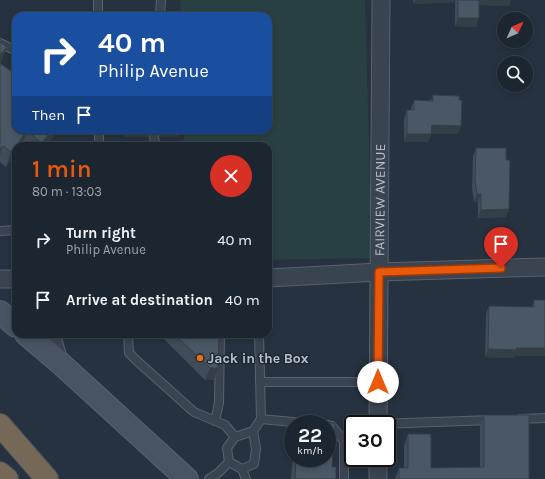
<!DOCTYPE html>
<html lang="en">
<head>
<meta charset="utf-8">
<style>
	body { margin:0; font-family:Karla,sans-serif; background:#252e38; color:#f1f3f6; height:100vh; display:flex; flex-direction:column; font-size:15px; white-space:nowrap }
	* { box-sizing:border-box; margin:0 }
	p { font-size:13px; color:#a0a5ab }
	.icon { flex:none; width:22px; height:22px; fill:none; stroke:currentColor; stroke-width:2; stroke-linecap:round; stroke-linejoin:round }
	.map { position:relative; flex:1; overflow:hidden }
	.side { position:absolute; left:12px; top:142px; width:260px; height:196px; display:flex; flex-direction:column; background:#1c2630; border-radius:12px; box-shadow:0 2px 6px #0003,0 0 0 1px #3a434c }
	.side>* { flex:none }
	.banner { position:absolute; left:12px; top:12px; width:260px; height:122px; border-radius:12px; box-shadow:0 2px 6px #0003,0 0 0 1px #3a434c; background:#1a4fa0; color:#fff; overflow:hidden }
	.needle { width:26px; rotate:45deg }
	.tools { position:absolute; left:497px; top:12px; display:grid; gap:8px }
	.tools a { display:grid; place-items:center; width:36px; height:36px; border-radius:50%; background:#1c2630; box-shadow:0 2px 6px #0003,0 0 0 1px #3a434c; font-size:20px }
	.speed { position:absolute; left:284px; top:415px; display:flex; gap:8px; font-size:20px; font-weight:700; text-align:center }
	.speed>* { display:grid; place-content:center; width:52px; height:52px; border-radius:50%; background:#1c2630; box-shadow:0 2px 6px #0003,0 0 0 1px #3a434c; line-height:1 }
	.speed small { font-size:10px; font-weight:400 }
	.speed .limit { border:2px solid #111; border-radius:6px; background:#fff; color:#111 }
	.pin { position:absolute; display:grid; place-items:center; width:34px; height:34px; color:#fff; margin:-41px -17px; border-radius:50% 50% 50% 0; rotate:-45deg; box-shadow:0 0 4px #0007 }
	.pin .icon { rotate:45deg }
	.me { position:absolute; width:44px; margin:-22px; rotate:0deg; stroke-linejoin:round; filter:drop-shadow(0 0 3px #0008) }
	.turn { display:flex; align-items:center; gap:14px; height:84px; padding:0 20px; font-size:18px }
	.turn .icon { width:52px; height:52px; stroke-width:2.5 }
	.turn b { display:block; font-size:28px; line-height:34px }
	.then { display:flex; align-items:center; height:38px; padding:0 20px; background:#0003; gap:8px; font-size:15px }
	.round { display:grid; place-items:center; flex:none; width:42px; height:42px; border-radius:21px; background:#252e38 }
	.headline { display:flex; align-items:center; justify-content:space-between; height:68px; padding:0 20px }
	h1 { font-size:24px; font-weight:600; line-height:30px; color:#ea580c }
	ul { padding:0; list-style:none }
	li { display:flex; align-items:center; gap:12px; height:60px; padding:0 20px }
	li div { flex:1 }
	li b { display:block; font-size:15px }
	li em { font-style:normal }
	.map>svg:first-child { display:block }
	.green { fill:#284041 }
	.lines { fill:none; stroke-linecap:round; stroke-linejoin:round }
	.service-casing { stroke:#58626e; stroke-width:10 }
	.minor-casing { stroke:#58626e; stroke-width:19 }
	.secondary-casing { stroke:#58626e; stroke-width:24 }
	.motorway-casing { stroke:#454f5b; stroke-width:24 }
	.service { stroke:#3a4450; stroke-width:8 }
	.minor { stroke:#3a4450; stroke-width:17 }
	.secondary { stroke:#485363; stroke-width:22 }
	.motorway { stroke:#766857; stroke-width:22 }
	.wall { fill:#404c58 }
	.shaded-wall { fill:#343e47 }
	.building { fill:#4a5866; stroke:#343e47 }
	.route-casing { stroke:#983908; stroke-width:10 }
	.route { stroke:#ea580c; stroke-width:7 }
	.food-dot { fill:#e8710a; stroke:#1f2935; stroke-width:1.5 }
	.labels { text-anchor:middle; stroke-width:3; stroke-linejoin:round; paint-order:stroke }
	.street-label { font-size:14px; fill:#b7bfcb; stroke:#1f2935 }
	.poi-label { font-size:14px; font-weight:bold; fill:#b7bfcb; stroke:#1f2935; text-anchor:start }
</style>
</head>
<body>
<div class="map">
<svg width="545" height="479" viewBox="0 0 545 479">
	<rect width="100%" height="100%" fill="#263240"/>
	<path class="green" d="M180,0h185l7,258 -104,2v-114h-84v-16h84v-114h-87z"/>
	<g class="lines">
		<defs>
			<path id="service" d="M98,0v16
				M160,16l1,-16
				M0,43l16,8
				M99,130v16
				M154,137l2,9
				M0,231l16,-1
				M128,334l1,19 7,7 58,52 31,13 10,12
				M260,382h118
				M261,419l53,5
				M520,419l25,-1
				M215,421l4,-18 1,-69
				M378,424l114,-4
				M327,425l5,1 12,15v38
				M229,462l13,7 12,-5 2,-15 -3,-18
				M242,469l4,10
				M209,479l9,-6 11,-11 -2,-14 8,-11 18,-6 8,-12 -2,-85"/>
			<g id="minor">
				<path d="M268,278l111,-6 166,-5"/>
				<path d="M0,279h16"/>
				<path d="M53,334v6l6,22"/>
				<path id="s1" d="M378,424l3,-424"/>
				<path d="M378,479v-21"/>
			</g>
			<path id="secondary" d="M0,312l16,14
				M26,334l33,28 128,117"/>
			<path id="motorway" d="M0,425l47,54
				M0,473l7,6"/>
		</defs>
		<use href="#service" class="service-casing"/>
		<use href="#minor" class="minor-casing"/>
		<use href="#secondary" class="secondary-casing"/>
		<use href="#motorway" class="motorway-casing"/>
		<use href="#service" class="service"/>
		<use href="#minor" class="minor"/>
		<use href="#secondary" class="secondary"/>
		<use href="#motorway" class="motorway"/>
	</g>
	<path class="wall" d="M413,0h98l-2,6 -30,-1 -3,22 -21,-1v-24l-41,2z
		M0,42l1,20 -1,1 58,67 -12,16h-30l-10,21 -6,-5z
		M433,95l25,39h-27l-3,8h-24v-23l3,-9h4v-1l3,-9h17z
		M124,130h56l-3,7h-17l-2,-4 -5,-1 -3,1 -1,4h-25z
		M476,148l30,12v57l-28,1v-16h-4l-2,-13 1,-33z
		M534,300h11l-32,58 -28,-1 1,-43 3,-8 43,1z
		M160,334h59l-5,46h-9l-44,-44z
		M484,415l45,64h-134l4,-11h5v-22l4,-12 23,34h49v-41z
		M294,458h33l5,9 4,12h-45l1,-14z"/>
	<path class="shaded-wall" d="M415,0h41l-1,2 -41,2z
		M478,0h33l-2,6 -33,-1z
		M458,18h21l-3,9 -21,-1z
		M7,47l-6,15 -1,1v-8z
		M432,125l29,1 -3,8h-29z
		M52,130h6l-12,16h-5l1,-3z
		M126,130h28l-1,2 -3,1 -1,4h-25z
		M162,130h18l-3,7h-17z
		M27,131l-5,15h-6v7l-10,14 5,-15z
		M407,134h24l-3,8h-24z
		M3,146l-3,9v-5z
		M477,194h4l-3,8h-4z
		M509,209l-3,8 -28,1 3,-8z
		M516,348h29v8h-31l-1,2 -28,-1 3,-8z
		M210,368h8l-4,12h-9z"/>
	<path class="building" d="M458,0h21v18h-21z
		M0,42l7,5 -7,8z
		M0,63l16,12v55h36l-10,13 -15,-12 -16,21 -8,-6 -3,4z
		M433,95l26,1v4h3l-1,26 -29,-1 -1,9h-24v-24h7v-10l19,1z
		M476,148h30v12h4l-1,49 -28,1v-16h-4l-2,-13z
		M534,300h11v48h-29v2l-28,-1 1,-43 45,1z
		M174,334h45l-1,34h-8z
		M484,415h45v64h-130v-11h9v-34h23v34l53,-1z
		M306,423h29l-3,44h4v12h-41l1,-21h31v-34h-23z"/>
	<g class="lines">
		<defs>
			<path id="route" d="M378,382l1,-110 122,-4"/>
		</defs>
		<use href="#route" class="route-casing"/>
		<use href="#route" class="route"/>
	</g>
	<circle class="food-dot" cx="200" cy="358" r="4"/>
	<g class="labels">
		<g class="street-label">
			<text dy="5" stroke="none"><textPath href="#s1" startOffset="224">FAIRVIEW AVENUE</textPath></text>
		</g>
		<g class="poi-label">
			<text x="208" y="363">Jack in the Box</text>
		</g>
	</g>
</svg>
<div class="tools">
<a><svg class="needle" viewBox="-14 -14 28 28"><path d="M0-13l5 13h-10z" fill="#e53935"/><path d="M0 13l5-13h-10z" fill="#a0a5ab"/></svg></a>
<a><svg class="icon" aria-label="search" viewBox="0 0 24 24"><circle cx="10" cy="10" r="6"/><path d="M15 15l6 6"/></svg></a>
</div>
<div class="speed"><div>22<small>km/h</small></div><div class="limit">30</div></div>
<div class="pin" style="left:501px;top:268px;background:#d93025"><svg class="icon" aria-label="arrive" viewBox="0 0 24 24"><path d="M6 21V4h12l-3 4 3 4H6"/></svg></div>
<svg class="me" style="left:378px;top:382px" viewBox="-20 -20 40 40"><circle r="19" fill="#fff"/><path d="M0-13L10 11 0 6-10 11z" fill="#ea580c"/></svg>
<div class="banner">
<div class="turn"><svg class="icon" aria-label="right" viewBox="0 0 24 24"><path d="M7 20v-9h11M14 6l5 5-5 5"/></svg><div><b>40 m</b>Philip Avenue</div></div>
<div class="then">Then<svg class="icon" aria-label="arrive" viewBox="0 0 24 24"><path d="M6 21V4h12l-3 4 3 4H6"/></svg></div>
</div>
<section class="side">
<div class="headline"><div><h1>1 min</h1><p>80 m · 13:03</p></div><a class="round" style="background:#d93025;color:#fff"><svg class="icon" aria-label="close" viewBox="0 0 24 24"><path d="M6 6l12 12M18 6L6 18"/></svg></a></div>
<ul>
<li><svg class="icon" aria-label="right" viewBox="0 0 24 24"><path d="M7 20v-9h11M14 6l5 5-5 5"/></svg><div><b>Turn right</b><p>Philip Avenue</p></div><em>40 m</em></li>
<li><svg class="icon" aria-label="arrive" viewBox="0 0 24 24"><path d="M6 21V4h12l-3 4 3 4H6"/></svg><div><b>Arrive at destination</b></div><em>40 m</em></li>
</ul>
</section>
</div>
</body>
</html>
